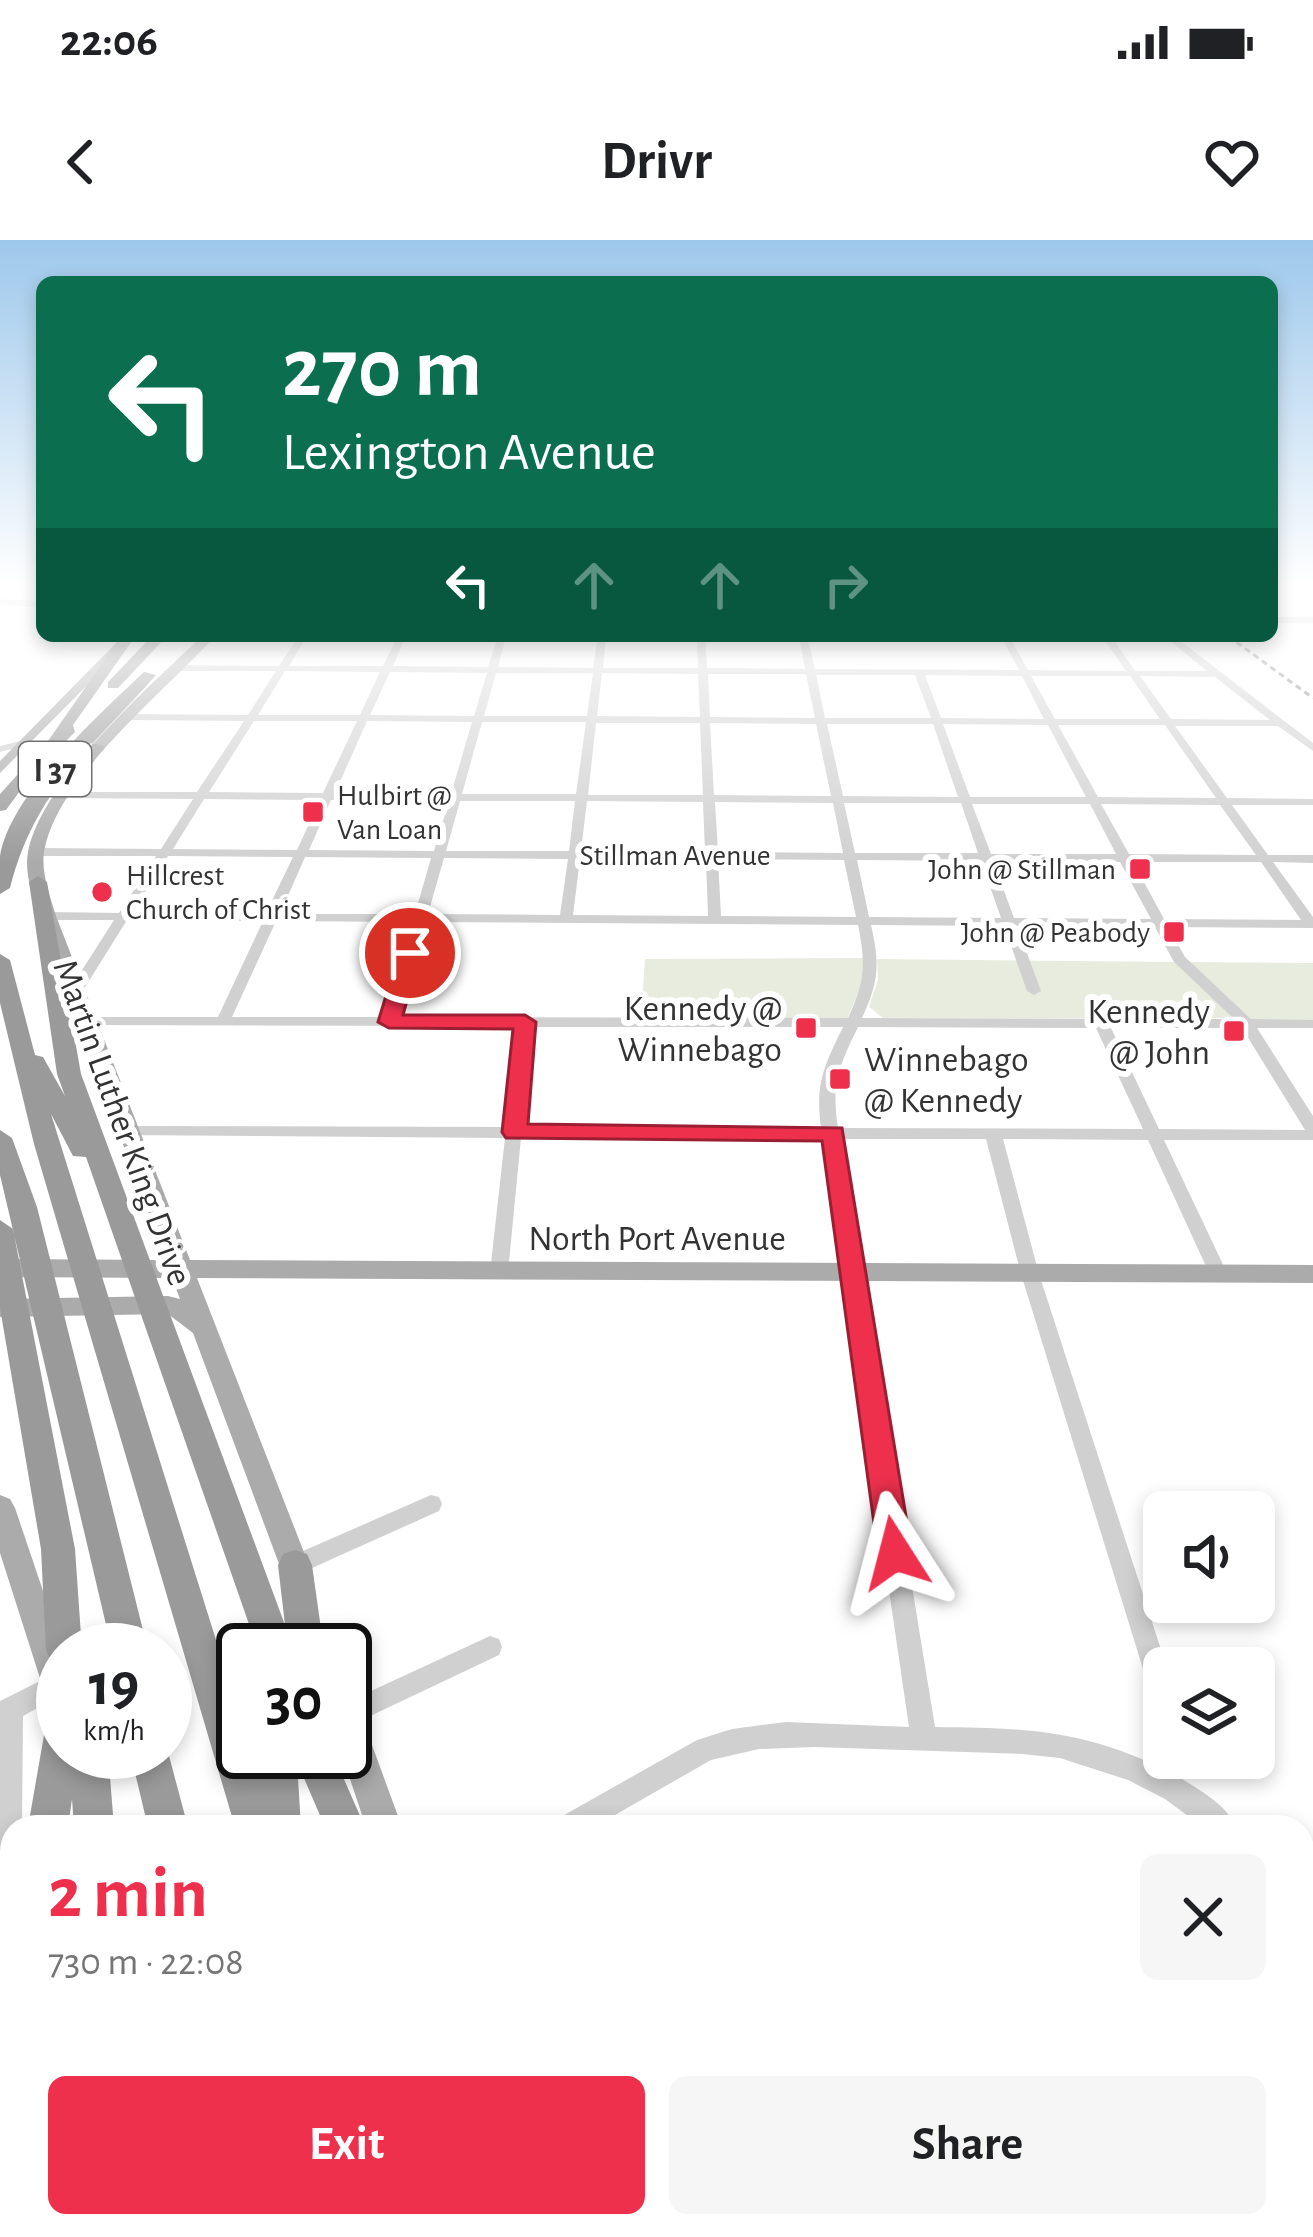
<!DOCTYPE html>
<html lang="en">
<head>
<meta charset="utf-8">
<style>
	body { margin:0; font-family:"Alegreya Sans",sans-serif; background:#f6f6f6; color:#202124; height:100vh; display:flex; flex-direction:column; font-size:45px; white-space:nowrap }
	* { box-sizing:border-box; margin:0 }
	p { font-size:39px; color:#757577 }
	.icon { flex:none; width:66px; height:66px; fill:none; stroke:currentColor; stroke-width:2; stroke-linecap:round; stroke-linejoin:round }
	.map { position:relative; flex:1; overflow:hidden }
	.details { position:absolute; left:0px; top:1575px; width:1314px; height:423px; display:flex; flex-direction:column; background:#fff; border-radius:36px 36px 0 0; box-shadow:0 6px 18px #0003 }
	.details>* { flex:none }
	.guide { position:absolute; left:36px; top:36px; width:1242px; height:366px; border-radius:18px; box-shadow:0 6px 18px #0003; background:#0b6e4f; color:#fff; overflow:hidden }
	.fabs { position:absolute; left:1143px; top:1251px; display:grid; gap:24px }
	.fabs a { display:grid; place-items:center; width:132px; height:132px; border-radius:18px; background:#fff; box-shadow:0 6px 18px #0003; font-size:60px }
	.speed { position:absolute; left:36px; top:1383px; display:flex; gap:24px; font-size:60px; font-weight:700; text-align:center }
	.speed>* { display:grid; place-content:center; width:156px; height:156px; border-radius:50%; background:#fff; box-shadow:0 6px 18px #0003; line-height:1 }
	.speed small { font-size:30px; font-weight:400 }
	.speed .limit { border:6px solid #111; border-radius:18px; background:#fff; color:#111 }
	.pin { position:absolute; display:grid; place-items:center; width:102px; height:102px; color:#fff; margin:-51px; border:6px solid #fff; border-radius:50%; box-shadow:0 3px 12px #0007 }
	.me { position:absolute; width:132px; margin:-66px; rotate:351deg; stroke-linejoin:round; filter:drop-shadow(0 0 9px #0008) }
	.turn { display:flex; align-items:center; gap:42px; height:252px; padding:0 48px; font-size:54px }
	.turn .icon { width:156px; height:156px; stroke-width:2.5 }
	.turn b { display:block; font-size:84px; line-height:102px }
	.lanes { display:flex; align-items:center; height:114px; padding:0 48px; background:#0003; justify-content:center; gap:60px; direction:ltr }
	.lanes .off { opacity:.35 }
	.round { display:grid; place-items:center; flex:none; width:126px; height:126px; border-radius:18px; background:#f6f6f6 }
	.headline { display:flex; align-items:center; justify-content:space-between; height:204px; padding:0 48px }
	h1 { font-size:72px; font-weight:600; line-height:90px; color:#ee304d }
	.cta { display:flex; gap:24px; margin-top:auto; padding:24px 48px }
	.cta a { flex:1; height:138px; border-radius:18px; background:#ee304d; color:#fff; font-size:48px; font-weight:600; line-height:138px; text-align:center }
	.cta a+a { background:#f6f6f6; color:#202124 }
	.status { display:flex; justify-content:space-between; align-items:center; height:84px; padding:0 60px; background:#fff; direction:ltr }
	.status svg { height:33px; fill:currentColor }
	header { display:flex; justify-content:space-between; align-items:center; height:156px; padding:0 48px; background:#fff; font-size:54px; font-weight:600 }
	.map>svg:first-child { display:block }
	.green { fill:#e7ecde }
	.water { fill:#cde5ef }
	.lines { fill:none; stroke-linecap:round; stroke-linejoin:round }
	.minor { fill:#d0d0d0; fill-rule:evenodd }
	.major { fill:#ababab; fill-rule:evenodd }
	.highway { fill:#9a9a9a; fill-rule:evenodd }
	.rail { stroke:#888; stroke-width:3; stroke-dasharray:6 4.5; stroke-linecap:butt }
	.route { fill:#ee304d; stroke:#9b1f32; stroke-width:3 }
	.poi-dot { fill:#ee304d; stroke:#fff; stroke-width:4.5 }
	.labels { text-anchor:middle; stroke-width:12; stroke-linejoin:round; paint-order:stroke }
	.far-poi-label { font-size:30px; fill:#333; stroke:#fff; text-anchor:start }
	.far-street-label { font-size:30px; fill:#333; stroke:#fff }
	.shield { fill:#fff; stroke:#707070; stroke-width:3 }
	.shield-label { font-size:33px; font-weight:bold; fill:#333 }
	.poi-label { font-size:36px; fill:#333; stroke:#fff; text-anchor:end }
	.street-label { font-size:36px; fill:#333; stroke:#fff }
</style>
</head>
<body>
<div class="status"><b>22:06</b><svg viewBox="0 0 49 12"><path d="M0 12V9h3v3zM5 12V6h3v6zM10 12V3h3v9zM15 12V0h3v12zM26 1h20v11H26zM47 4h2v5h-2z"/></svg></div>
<header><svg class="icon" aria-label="back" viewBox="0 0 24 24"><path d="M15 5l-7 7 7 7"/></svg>Drivr<svg class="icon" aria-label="heart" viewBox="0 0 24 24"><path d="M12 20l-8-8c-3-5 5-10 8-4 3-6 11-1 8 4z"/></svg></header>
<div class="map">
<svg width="1313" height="1997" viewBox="0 0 1313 1997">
	<rect width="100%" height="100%" fill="#fff"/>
	<path class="green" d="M865,718l1,17 -19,44 -206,-1 4,-59z
		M877,719l300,3 56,56h-350l-14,-11 9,-28z
		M1189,722l124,1v57h-62z"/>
	<path class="water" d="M1313,1853v144h-570l5,-11h554v-129z"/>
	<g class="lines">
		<path class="minor" d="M0,359l42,2v6l-42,-2z
			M1272,377h41v6h-41z
			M299,396h8l-18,30h94l15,-30h8l-13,30 95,1 10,-31h8l-8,31 95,1 5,-32h8l-3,32h95l-1,-32h8l2,32 98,1 -6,-33h8l8,33 204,1 -18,-34h8l19,34 98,1 -24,-35h9l24,35h72l-43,-35h10l139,107v8l-35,-25h-103l52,72 86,1v6h-81l36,50h45v8l-40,-1 40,55v11l-145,-1 17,30 66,62 62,1v8h-56l56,88v24h-149l64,135 -2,5h-14l-2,-5 -62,-135 -145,-1 36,135 128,394h-3v42l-9,-3 -3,-9 -131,-424 -35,-135h-147l96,588c84,1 144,2 222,39l7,-18v10h20l-2,21c19,12 45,26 54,48h-33l-38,-28 -37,-19 -68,-22 -38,-4 -208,-7 -55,2 -48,11 -117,67h-39l4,-9 138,-78 35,-11 54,-7 123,5 -86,-588 -302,-1 -13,134 -2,5h-14l-2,-5 15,-134 -381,-3 -2,-4 8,-5 376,1 11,-101 -428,-1 -7,-4 7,-4h129l45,-96 -136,-1 -45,72h-10l-2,-3 44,-69h-67l-7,-4 7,-4 72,1 37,-57h-120l-6,-4 6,-4 125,1 32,-50 -133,-1 -6,-3 6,-3h137l47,-71 -113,-1 -5,-3 5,-3 117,1 28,-44h-100l-5,-3 5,-3 103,1zM285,431l95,1 -20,43h-102zM390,432l97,1 -13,43 -104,-1zM496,433h97l-6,43h-103zM602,433l96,1 2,43 -103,-1zM708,434h98l9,44 -105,-1zM816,435h99l16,43h-106zM925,435l97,1 22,43 -103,-1zM1031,436h99l30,43h-105zM1140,436l75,1 55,43 -99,-1zM254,481h103l-34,72 -114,-1zM367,481l105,1 -21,72 -116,-1zM482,482h104l-10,72h-114zM596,483h104l3,72h-115zM710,483l106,1 15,72 -117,-1zM827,484h106l25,73 -115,-1zM943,484l105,1 38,72h-116zM1058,485h107l51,73 -118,-1zM204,559l116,1 -23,50 -124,-1zM331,560l118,1 -15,50 -125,-1zM460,561h115l-6,50h-123zM587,561l116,1 2,50 -124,-1zM715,562l118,1 10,50 -125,-1zM844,563h117l17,50h-123zM972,564h118l26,50h-125zM1101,564l119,1 36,50 -127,-1zM168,616l125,1 -27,56h-134zM305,617l126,1 -16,56h-135zM444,618l124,1 -8,56 -132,-1zM580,619h126l2,57 -135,-1zM718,619l126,1 12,57 -135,-1zM857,620l124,1 20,57 -132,-1zM993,621l127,1 31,57 -137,-1zM1133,622h128l40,58 -137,-1zM276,681l136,1 -28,95h-152zM426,682l432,3c8,39 7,57 -10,93l-449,-1zM871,685l133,1 23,65 7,4 7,-4 -24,-65 138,1 19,35 60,57 -372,-1c17,-36 18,-54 9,-93zM532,787h311c-19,39 -28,57 -22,101l-299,-1zM858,787l238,1 47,101 -305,-1c-7,-44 1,-62 20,-101zM1111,788h131l63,102 -146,-1z
			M28,499l5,3 -1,2 -32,8v-6z
			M431,1255l8,2 3,7 -3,7 -136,61 -8,3 -8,-3 -3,-7 3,-7z
			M490,1396l9,3 3,8 -3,8 -154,73v-25z
			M58,1432l5,2v20l-40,22 -1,111h-10v83l-2,5 -10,4v-218z
			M1302,1650l11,5v34l-11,-5z"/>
		<path class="major" d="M123,396h13l-136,137v-12z
			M202,396h13c-50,56 -158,140 -171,216 -3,21 6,44 12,64l134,344 1123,5v18l-1116,-5 117,300 -4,10 -11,4 -11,-4 -95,-255 -25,-19 -168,3v-18l168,-3 12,3 -8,-21 -172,-1v-18l166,1 -128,-344c-5,-20 -14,-43 -10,-64 14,-72 122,-166 174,-216z
			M0,1255l10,4 5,9 48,142v63l-12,-5 -5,-11 -46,-144z
			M345,1459l12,5 45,123h-36l-25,-75h4z
			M511,1986h44l4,11h-44z
			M584,1986h44l-2,11h-44z
			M998,1986h44l2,11h-44z"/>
		<path class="highway" d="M152,396h15l-49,52h-10v-6z
			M120,398l12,3 -59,84 2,7 -44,44 -25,34 -6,1v-17l48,-53z
			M144,432l12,3c-64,73 -121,114 -146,213l-10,6c0,-12 0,-26 0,-38 10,-62 100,-142 144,-184z
			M91,503l14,3 -39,53h-12l-3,-4z
			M38,636l9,6 34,192 204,551 -7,-60 5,-11 12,-4 12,4 5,11 12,85h-66l-172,-493 -13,-1 -22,-42 192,612v26h8l8,23 -1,-23h74l33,75h-40l-28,-65 4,65h-66l-201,-683 -34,-141v-49l10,6 25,95 8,2 22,39 -8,-22 -28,-192z
			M0,890l12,8 25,69 111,443h-36l-112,-475z
			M0,980l13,9 62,320 7,101h-19v17l-12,-5 -5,-12 -5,-101 -41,-241z
			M63,1476v36h45l6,75h-40l-2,-28 -4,28h-40l16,-92 6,-13z
			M165,1504l3,8 20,75h-40l-18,-75h35z
			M12,1703v73l-12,5v-73z
			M161,1986h131l3,11h-50l-2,-7 -1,7h-76z
			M352,1986h82l2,11h-81z
			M780,1986h72l5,11h-72z"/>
		<path class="rail" d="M1228,396l85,62"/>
	</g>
	<linearGradient id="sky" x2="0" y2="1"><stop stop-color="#9dc8eb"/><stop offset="0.55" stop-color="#fff"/><stop offset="1" stop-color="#fff" stop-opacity="0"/></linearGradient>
	<rect width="1313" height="625" fill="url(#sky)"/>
	<path class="route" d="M410,707l10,6 -17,62h122l11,7 -8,102 314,4 70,425 -5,11 -12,4 -12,-4 -5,-11 -56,-412 -316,-3 -4,-6 11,-103 -124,-1 -11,-6 21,-69z"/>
	<g class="poi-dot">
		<rect x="301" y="560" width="24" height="24" rx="6"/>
		<rect x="1128" y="617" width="24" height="24" rx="6"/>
		<circle cx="102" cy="652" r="12"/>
		<rect x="1162" y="680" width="24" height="24" rx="6"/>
		<rect x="794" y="776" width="24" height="24" rx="6"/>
		<rect x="1222" y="779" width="24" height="24" rx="6"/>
		<rect x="828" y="827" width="24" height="24" rx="6"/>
	</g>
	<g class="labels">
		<g class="far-poi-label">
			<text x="337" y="565">Hulbirt @<tspan x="337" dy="34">Van Loan</tspan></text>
			<text x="1116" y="639" text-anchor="end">John @ Stillman</text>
			<text x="126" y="645">Hillcrest<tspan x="126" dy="34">Church of Christ</tspan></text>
			<text x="1150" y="702" text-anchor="end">John @ Peabody</text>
		</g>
		<g class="far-street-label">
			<text x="675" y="625">Stillman Avenue</text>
		</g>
		<rect class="shield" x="19" y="502" width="72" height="54" rx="9"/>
		<g class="shield-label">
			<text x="55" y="541">I 37</text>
		</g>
		<g class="poi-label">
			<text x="782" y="780">Kennedy @<tspan x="782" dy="41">Winnebago</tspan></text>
			<text x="1210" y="783">Kennedy<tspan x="1210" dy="41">@ John</tspan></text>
			<text x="864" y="831" text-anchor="start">Winnebago<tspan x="864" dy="41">@ Kennedy</tspan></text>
		</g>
		<g class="street-label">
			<text transform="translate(124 882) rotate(70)" y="13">Martin Luther King Drive</text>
			<text x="657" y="1010">North Port Avenue</text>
		</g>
	</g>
</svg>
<div class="fabs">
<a><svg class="icon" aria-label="sound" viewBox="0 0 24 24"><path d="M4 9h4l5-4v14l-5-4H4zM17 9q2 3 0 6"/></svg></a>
<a><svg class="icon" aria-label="layers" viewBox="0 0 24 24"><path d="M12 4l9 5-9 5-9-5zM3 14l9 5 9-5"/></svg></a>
</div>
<div class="speed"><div>19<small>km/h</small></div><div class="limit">30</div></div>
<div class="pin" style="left:410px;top:713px;background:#d93025"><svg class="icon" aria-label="arrive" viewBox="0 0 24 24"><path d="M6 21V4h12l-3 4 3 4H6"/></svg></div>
<svg class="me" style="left:895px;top:1313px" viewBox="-20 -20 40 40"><path d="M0-17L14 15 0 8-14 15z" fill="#ee304d" stroke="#fff" stroke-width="4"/></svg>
<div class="guide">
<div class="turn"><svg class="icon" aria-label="left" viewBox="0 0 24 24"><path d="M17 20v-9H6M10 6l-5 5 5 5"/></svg><div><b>270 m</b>Lexington Avenue</div></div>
<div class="lanes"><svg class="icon" aria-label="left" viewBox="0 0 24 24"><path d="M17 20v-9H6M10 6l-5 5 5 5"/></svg><svg class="icon off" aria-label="ahead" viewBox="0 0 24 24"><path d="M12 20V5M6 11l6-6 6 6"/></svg><svg class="icon off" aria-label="ahead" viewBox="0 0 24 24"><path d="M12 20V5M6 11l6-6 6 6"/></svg><svg class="icon off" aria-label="right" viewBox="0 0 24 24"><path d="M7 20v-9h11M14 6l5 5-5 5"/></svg></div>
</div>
<section class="details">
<div class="headline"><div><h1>2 min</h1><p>730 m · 22:08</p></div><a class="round"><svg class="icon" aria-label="close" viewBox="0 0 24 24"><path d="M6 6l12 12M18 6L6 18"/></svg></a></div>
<div class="cta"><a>Exit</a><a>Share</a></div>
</section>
</div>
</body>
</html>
